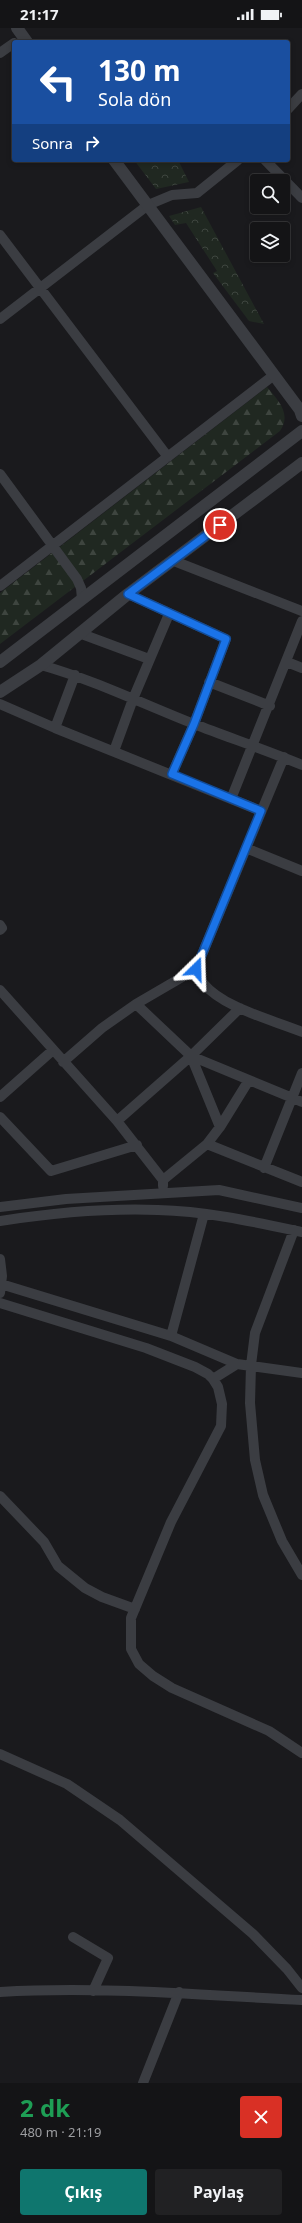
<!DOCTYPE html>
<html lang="tr">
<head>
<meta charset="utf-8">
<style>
	body { margin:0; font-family:"Noto Sans",sans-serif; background:#212123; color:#f1f3f6; height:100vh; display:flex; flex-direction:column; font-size:15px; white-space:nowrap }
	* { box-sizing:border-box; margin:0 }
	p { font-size:13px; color:#9d9ea1 }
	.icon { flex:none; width:22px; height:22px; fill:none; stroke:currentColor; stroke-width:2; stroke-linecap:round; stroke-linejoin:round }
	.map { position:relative; height:2055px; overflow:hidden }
	.drawer { display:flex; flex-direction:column; background:#141416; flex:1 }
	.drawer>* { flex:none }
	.guide { position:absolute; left:12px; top:12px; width:278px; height:122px; border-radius:4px; box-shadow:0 2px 6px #0003,0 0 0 1px #333335; background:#1a4fa0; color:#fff; overflow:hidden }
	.buttons { position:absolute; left:250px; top:146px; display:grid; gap:8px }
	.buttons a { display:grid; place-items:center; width:40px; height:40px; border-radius:4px; background:#141416; box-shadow:0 2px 6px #0003,0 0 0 1px #333335; font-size:20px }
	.pin { position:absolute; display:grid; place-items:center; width:34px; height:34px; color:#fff; margin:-17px; border:2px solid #fff; border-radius:50%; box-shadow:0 1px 4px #0007 }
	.me { position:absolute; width:44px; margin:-22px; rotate:22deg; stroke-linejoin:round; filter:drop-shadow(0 0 3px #0008) }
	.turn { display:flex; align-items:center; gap:14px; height:84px; padding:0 20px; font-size:18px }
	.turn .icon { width:52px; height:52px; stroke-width:2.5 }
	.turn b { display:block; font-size:28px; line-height:34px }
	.then { display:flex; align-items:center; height:38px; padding:0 20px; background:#0003; gap:8px; font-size:15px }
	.round { display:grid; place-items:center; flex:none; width:42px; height:42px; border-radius:4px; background:#212123 }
	.summary { display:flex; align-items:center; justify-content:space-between; height:68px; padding:0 20px }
	h1 { font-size:24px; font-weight:700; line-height:30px; color:#1e9e55 }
	.cta { display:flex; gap:8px; margin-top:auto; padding:8px 20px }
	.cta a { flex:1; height:46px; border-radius:4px; background:#0f766e; color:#fff; font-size:16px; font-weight:700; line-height:46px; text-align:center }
	.cta a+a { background:#212123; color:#f1f3f6 }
	.status { display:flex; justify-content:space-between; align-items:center; height:28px; padding:0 20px; background:#141416; direction:ltr }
	.status svg { height:11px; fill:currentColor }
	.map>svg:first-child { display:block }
	.forest { fill:url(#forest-firs) }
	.park { fill:url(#park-crowns) }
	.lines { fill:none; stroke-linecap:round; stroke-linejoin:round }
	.minor { stroke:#3b3d42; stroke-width:10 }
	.tertiary { stroke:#3b3d42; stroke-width:12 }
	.route-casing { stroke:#114b97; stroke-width:10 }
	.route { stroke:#1a73e8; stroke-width:7 }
</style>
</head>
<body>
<div class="status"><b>21:17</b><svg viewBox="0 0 49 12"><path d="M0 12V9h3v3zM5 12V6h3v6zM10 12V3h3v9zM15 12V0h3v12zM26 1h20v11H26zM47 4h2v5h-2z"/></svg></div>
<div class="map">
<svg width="302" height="2055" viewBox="0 0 302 2055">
	<defs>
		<pattern id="forest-firs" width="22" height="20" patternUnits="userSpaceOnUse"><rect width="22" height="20" fill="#202821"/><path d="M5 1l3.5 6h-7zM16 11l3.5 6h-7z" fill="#3e453f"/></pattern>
		<pattern id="park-crowns" width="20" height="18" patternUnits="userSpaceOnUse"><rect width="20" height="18" fill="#202821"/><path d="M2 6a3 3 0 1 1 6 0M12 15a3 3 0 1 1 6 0" fill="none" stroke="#3e453f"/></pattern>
	</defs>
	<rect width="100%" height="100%" fill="#1a1a1d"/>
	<path class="forest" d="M267,359c11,13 25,27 13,44l-280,213v-51z"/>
	<path class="park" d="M134,132h44l11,22 -33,7z
		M201,179l63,117 -15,-3 -36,-48 4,-2 -31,-48 -11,2 -6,-9z"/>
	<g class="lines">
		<path class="minor" d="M0,25l14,-10
			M288,81l14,-15
			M265,132l37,38
			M0,207l168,222
			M0,291l148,-114 24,-10 25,-2 41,-33
			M0,446l77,105 4,9 1,11
			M174,533l128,50
			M0,558l274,-211
			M128,566l98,45 -32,85 -22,50
			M79,605l70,26
			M287,634l15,6
			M41,637c53,15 102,39 153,59 36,14 72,26 108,41
			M209,654l61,24
			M0,676l55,24 206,83
			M55,700l20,-53
			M114,723l19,-52 36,-85
			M231,771l71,-178
			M246,820l56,23
			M0,897l2,3 -2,2
			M196,941c3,4 4,10 7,14 20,25 70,37 99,49
			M0,962l117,131 46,59
			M136,976l55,52 111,46
			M191,1028l29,71
			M63,1034l39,-34 34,-24 60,-35 88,-212
			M0,1069l53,-47
			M0,1089l51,54 86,-26
			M117,1093l74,-65 49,-48
			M207,1116l95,38
			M264,1140l38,-95
			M163,1158v-6l44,-36 13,-17 29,-47
			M0,1179l66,-8 153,-9 83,18
			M0,1193c52,-8 105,-13 158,-11 48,1 97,12 144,22
			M294,1202l-39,103 -4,32 -1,38 5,57 8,35 19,46 20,34
			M0,1231l2,17 -2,17
			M1,1256l170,52 66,28
			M0,1275l146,45 49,19 13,7 5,5 5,8 4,17 -1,22 -50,96 -40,96v31l8,15 14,12 19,12 97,43 33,22
			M171,1308l33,-122
			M213,1351l24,-15 65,9
			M0,1468l44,46 14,24 27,22 17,9 33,12
			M0,1726l67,30 53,36 133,114 34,35 15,19
			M73,1909l35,21 -15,33
			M0,1964c101,-6 201,3 302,8
			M143,2055l36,-91"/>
		<path class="tertiary" d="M17,0l10,14
			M114,132l186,250 2,6
			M0,634l302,-231
			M0,664l41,-27 87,-71 174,-131"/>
	</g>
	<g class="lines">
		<defs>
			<path id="route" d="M196,941l65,-158 -89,-37 22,-50 32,-85 -98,-45 92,-69"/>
		</defs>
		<use href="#route" class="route-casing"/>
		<use href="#route" class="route"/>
	</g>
</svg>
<div class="buttons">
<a><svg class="icon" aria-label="search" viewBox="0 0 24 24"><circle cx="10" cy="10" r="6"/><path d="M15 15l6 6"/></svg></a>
<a><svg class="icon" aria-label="layers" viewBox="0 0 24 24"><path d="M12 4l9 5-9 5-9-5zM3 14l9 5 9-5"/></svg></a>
</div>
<div class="pin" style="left:220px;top:497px;background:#d93025"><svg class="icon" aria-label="arrive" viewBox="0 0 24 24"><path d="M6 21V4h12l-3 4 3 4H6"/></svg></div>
<svg class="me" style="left:196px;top:941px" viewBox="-20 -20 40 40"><path d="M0-17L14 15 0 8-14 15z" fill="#1a73e8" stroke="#fff" stroke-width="4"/></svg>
<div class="guide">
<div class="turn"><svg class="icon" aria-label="left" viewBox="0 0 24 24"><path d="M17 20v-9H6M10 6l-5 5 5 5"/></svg><div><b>130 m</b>Sola dön</div></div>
<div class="then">Sonra<svg class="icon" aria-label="right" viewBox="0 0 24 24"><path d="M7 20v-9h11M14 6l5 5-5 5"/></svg></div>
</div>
</div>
<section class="drawer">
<div class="summary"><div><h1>2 dk</h1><p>480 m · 21:19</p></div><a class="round" style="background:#d93025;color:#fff"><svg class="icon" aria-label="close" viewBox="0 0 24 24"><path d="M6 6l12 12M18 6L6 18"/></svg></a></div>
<div class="cta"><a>Çıkış</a><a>Paylaş</a></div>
</section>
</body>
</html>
